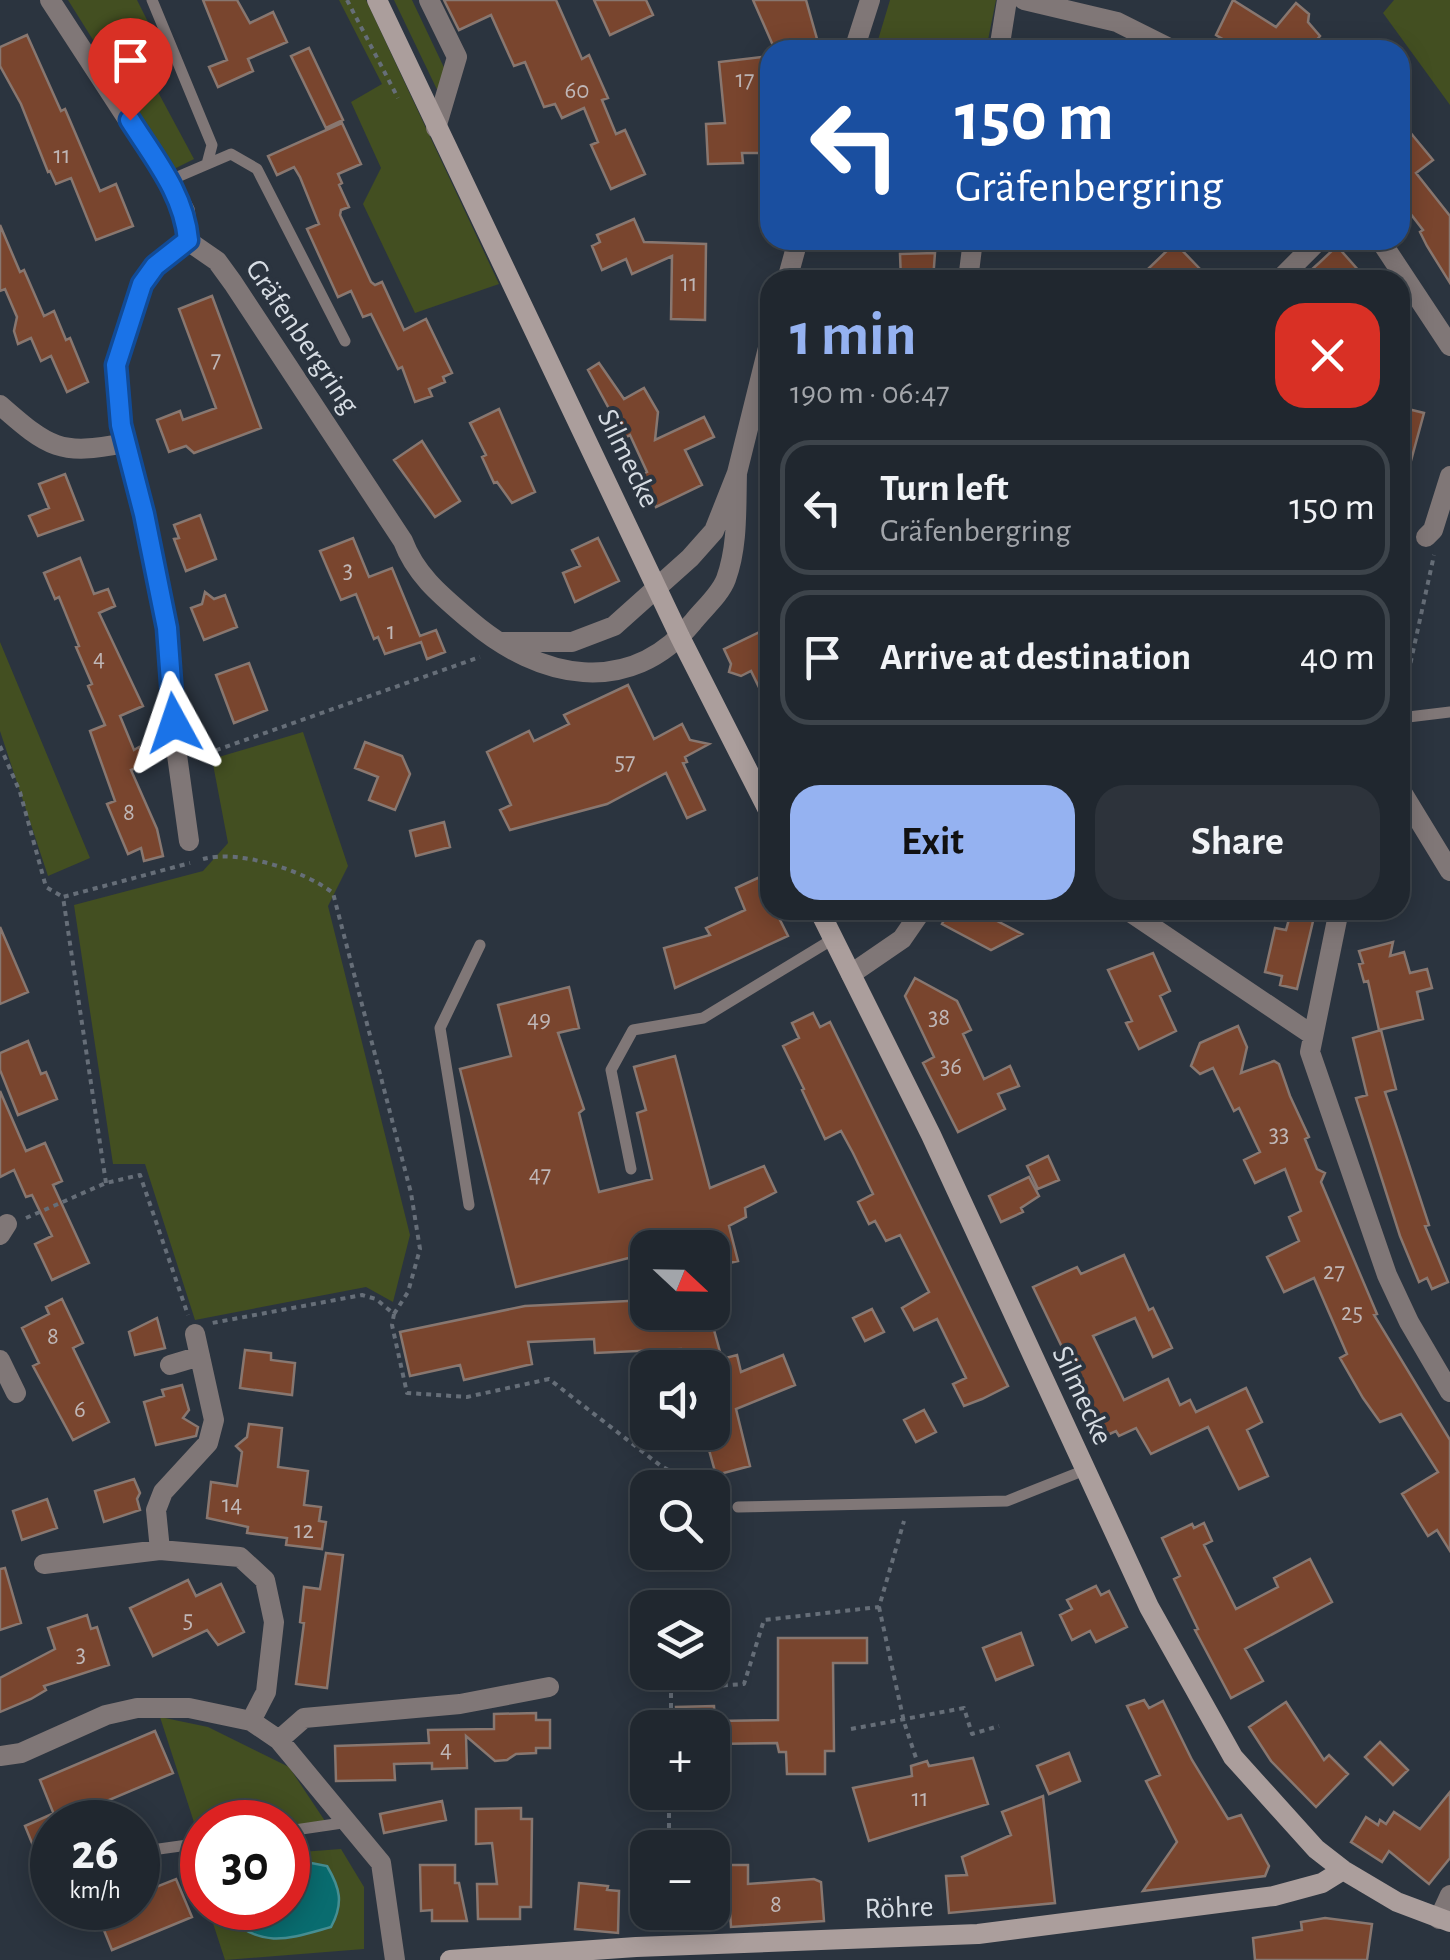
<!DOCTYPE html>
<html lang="en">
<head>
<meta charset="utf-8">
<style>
	body { margin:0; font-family:"Alegreya Sans",sans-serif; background:#2d333b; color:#f1f3f6; height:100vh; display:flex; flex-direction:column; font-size:38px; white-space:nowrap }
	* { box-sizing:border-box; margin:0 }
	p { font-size:32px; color:#a2a5aa }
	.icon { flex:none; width:55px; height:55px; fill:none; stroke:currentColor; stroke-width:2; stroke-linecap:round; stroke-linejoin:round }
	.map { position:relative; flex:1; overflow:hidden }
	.side { position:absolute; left:760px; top:270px; width:650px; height:650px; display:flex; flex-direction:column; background:#20272f; border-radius:30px; box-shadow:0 5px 25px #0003,0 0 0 2px #3d444b }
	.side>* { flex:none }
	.guide { position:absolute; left:760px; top:40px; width:650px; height:210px; border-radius:30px; box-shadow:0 5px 25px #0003,0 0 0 2px #3d444b; background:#1a4fa0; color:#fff; overflow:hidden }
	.needle { width:65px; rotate:112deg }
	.fabs { position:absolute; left:630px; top:1230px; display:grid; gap:20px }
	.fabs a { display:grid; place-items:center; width:100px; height:100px; border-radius:20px; background:#20272f; box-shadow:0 5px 25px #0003,0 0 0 2px #3d444b; font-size:50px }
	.speed { position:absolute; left:30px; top:1800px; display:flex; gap:20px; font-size:50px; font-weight:700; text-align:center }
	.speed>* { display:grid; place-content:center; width:130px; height:130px; border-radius:50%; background:#20272f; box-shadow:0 5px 25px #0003,0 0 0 2px #3d444b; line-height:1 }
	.speed small { font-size:25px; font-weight:400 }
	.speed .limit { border:15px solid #d22; background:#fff; color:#111 }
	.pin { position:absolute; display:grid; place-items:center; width:85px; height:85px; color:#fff; margin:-102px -42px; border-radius:50% 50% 50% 0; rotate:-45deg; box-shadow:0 0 10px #0007 }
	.pin .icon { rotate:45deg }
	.me { position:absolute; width:110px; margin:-55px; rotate:355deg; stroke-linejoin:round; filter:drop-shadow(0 0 8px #0008) }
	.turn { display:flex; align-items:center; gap:35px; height:210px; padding:0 30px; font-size:45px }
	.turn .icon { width:130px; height:130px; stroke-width:2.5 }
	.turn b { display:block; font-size:70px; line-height:85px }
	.round { display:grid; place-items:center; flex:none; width:105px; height:105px; border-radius:30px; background:#2d333b }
	.headline { display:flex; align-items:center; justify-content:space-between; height:170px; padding:0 30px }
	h1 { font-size:60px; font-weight:700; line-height:75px; color:#95b2f1 }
	.cta { display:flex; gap:20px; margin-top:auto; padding:20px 30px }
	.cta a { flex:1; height:115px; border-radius:30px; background:#95b2f1; color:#111; font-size:40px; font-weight:700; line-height:115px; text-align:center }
	.cta a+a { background:#2d333b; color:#f1f3f6 }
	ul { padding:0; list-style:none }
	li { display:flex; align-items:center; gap:30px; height:135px; margin:0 20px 15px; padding:0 10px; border:5px solid #3d444b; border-radius:30px }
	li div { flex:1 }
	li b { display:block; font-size:38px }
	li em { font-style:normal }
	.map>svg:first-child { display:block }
	.green { fill:#434f21 }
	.water { fill:#096c6f; stroke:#468e92; stroke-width:2.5 }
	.building { fill:#79452e; stroke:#887770; stroke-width:2.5 }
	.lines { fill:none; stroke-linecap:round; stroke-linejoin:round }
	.path { stroke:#666e78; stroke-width:4; stroke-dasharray:5 5; stroke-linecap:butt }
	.service { stroke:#807777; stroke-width:11 }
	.minor { stroke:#807777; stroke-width:20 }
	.secondary { stroke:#ab9e9c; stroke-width:20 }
	.route-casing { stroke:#114b97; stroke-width:25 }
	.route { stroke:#1a73e8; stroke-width:18 }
	.labels { text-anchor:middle; stroke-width:8; stroke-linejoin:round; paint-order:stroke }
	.number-label { font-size:25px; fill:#bfb6b6 }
	.street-label { font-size:30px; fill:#d6dce3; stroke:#2b343f }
</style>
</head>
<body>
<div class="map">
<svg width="1450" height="1960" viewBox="0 0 1450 1960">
	<rect width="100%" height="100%" fill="#2b343f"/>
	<path class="green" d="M68,0h69l20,40 -20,13 57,106 -20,10z
		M339,0h27l133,284 -84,29 -52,-109 18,-36 -30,-66 31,-18z
		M394,0h18l36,76 -6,24z
		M890,0h106l-10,50h-111z
		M1394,0h56v105l-67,-92z
		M0,642l90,216 -42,18 -48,-145z
		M303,732l45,134 -20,40 82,329 -17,67 -27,-15 -171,33 -50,-156h-32l-39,-259 129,-34 25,-28 -16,-84z
		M160,1717l48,10 81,40 42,63 -43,5v-13h-86l-1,22z
		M341,1849l23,38v62l-139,11 -17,-52h21v9l49,22 28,-77 -18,11v-20z"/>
	<path class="water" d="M306,1862l21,4c13,22 17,37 4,61 -40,11 -69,23 -102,-10v-9h59v-35z"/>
	<path class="building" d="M203,0h34l13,23 23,-11 14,30 -39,17 5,12 -35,16 -9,-20 18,-7z
		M444,0h112l26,59 7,-4 19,43 -6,2 14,34 9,-4 20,44 -34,15 -20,-44 7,-3 -14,-34 -22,10 -7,-14 -11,3 -19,-45 -11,4 -23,-51 -32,15z
		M594,0h52l7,15 -43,20z
		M753,0h53l13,46 -13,4h-31z
		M1233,0l43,27 20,-24 13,11 -1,8 12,14 -12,14h-83l4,-7 -13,-8z
		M27,35l34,76 4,-2 35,82 16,-7 17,42 -37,14 -25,-62 -15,6 -6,-13 -2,1 -27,-68 -21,-38v-19z
		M309,48l34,72 -17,8 -35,-72z
		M770,56v97h-28l1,10 -35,1 -2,-40 19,-1 -6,-61z
		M1400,120l33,40 -17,13 34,43v67l-23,-37 -7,-14 3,-2 -23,-30z
		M342,123l19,41 -23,10 4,9 -3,2 10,22 -8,3 -1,5 31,67 4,3 7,-3 22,48 22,-11 26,54 -9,4 2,5 -16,7 3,7 -17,6 -13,-35 -4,2 -27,-55 -8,3 -12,-26 -13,6 -31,-68 12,-5 -19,-47 -6,-10 -17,8 -9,-19z
		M634,219l10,23 62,2 -1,76 -34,-1 1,-63 -40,18 -6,-15 -24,11 -10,-24 8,-4 -3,-7z
		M0,225l20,47 4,-2 20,46 10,-5 12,29 4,-2 18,44 -21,10 -16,-36 -10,5 -10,-23 -13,6 -4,-13 3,-14 -12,-28 -5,2z
		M1175,243l26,27 8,10h-48l-12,-12z
		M1337,246l30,34h-67l19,-17z
		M935,253l-2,27h-32l-1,-26z
		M212,296l49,132 -67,25 -8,-7 -17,6 -12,-32 23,-9 3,9 33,-12 -37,-99z
		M599,363l25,36 20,-11 14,24 -3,28 49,-23 10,20 -29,13 17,35 -46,22 -15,-32 6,-3 -17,-37 -5,3 -37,-68z
		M1404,408l20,5 -18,66 -6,-1v-57z
		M499,409l36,83 -23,11 -15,-21 -3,1 -12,-26 4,-2 -16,-32z
		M422,441l38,60 -25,16 -41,-57z
		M65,474l18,46 -45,16 -9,-20 20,-8 -10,-24z
		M200,515l16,44 -30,12 -12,-32 5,-1 -5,-13z
		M353,538l16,39 23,-9 28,68 16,-6 9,22 -18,7 -6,-17 -36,12 -7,-17 -4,2 -18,-45 -15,6 -21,-49z
		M598,538l21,43 -44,21 -12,-29 17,-7 -8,-16z
		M80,558l14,36 14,-5 7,17 -16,7 44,93 -23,10 14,34 5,-3 7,17 -15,6 26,59 6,27 -19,5 -3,-13 -13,6 -21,-50 8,-3 -25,-70 15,-6 -17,-39 4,-2 -16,-37 3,-1 -20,-49 -4,2 -11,-26z
		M205,592l9,7 11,-4 12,32 -33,13 -13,-32 11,-4z
		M770,627v83l-19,-39 -10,5 -12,-4 2,-8 -7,-15z
		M249,663l18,47 -33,13 -18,-48z
		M628,685l26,54 28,-15 8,16 19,4 -24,13 2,5 -4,1 22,47 -18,8 -21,-45 -59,31 -97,26 -10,-20 11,-5 -24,-53 42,-21 5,10 35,-17 -5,-9z
		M365,742l37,14 8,18 -15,36 -26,-10 9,-23 -23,-9z
		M444,822l6,25 -34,9 -6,-25z
		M760,877l10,21v12h5l13,26 -113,52 -11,-40 46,-13 -4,-7 39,-18 -9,-22z
		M950,910h26l46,24 -31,16 -49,-26z
		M1291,912l23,5 -17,72 -17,-4 2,-9 -17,-4 10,-44 11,2z
		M0,927l28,65 -28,12z
		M1393,942l-3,14 14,-4 6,21 17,-4 5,19 -15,4 6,27 -44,11 -11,-49 -4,1 -5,-18 4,-1 -4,-12z
		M1153,953l17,38 -10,5 16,35 -37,18 -13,-26 6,-2 -24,-51z
		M915,978l42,23 14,29 -8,4 21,45 26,-13 9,20 -21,8 7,15 -47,23 -35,-69 11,-6 -29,-61z
		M569,987l10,41 -21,5 26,76 -5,4 20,79 53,-13 -15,-66 9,-3 -12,-43 41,-11 35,132 54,-22 12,26 -31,16 1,9 -17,9 9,35 -26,6v-19h-64v5l-132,34 -56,-218 51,-13 -13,-51z
		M813,1013l7,14 10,-5 178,364 -26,13 -18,7 -11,-22 13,-6 -29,-59 -23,11 -12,-22 27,-16 -29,-57 -14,6 -11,-20 -6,3 -11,-22 15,-8 -20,-41 -12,-22 -16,8 -23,-49 2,-1 -21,-43 16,-8 -7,-15z
		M1238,1026l9,21 -6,26 33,-12 5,3 11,32 19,41 -4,2 12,30 8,4 -4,9 56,132 -3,1 76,125v111l-13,-21 -9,6 -26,-42 36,-22 -37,-58 -21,8 -17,-24 -23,-40 7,-4 -33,-76 -30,14 -17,-35 32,-16 -10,-24 12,-6 -16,-42 -30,14 -11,-23 16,-8 -21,-44 -5,3 -21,-43 -13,6 -9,-8 9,-23z
		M1381,1030l15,59 -11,3 44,133 -4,1 23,56 -16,7 -5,-11 -8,4 -19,-46 -44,-138 11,-3 -14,-57z
		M28,1041l13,33 5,-2 11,27 -39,16 -18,-45v-17z
		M0,1091l26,60 19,-8 17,38 -9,4 36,78 -37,17 -17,-36 17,-8 -20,-41 -6,2 -12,-27 -14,7z
		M1048,1156l11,24 -21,9 -11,-23z
		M1029,1177l10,19 -18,12 2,4 -22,10 -12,-26z
		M1124,1255l25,55 4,-2 19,40 -19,9 -18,-39 -42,18 31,64 44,-21 12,26 10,-5 6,12 50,-24 16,34 -15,8 21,46 -29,13 -31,-62 -57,27 -15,-26 -17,8 -3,-5 -11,5 -72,-149 44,-20 4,7z
		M62,1299l21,44 -10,5 36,74 -36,18 -40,-74 6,-3 -17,-35 27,-14 -3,-7z
		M648,1300v12h61l13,47 15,-4 4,17 42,-17 12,30 -59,24 14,57 -34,9 -12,-43h8v-64h-26l-5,-19 -86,4 -1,-14 -66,3 4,22 -68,16 -4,-15 -50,11 -10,-44 125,-26z
		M872,1309l12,23 -19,9 -12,-23z
		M157,1318l8,30 -30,7 -6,-23z
		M245,1350l26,3v7l24,3 -3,32 -52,-7z
		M182,1385l7,25 -6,8 15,9 -2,9 -40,9 -12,-43 20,-6 -2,-6z
		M924,1410l12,22 -20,10 -12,-22z
		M249,1424l33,4 -4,39 30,4 -4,34 17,2 -2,14 7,1 -4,27 -36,-4 1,-7 -40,-5 1,-6 -41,-9 4,-36 26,4 5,-34 -6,-6 11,-9z
		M134,1479l6,14 -3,6 3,11 -36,12 -9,-31z
		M47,1499l10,29 -35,12 -9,-29z
		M1204,1523l8,18 -8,4 32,64 42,-22 -4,-9 36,-19 22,43 -87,47 18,32 -32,17 -36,-68 3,-1 -24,-50 6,-3 -18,-38 30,-14 2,4z
		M326,1553l17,2 -16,133 -31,-4 8,-61 -4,-1 4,-35 16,2z
		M5,1568l16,55 -21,7v-61z
		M188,1580l8,16 25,-12 23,48 -26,13 -11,-15 -54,26 -23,-48z
		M1096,1586l5,9 8,-4 18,36 -31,15 -6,-11 -18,9 -12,-25 12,-6 -5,-9z
		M87,1615l4,14 6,-2 12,38 -65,21 2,4 -15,9 -31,13v-34l55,-29 -7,-21z
		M1021,1633l12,32 -37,15 -13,-32z
		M778,1638h89v25h-34l1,88h-9v23h-38l-1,-22h-7l-2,-9 -65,1v-16h-35l-1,-21 38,-1 1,15 63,-1z
		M1144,1700l5,8 14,-7 29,59 36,59 13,-4 28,51 -4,10 -122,15 34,-49 -31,-61 14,-6 -33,-69z
		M1286,1702l38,58 5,-5 19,19 -32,33 -45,-46 -22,-34z
		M536,1713v7h14v28h-14v5l-20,1 -9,6 -12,1 -29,-25 1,32 -35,1v-6l-38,1 1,16 -59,1 -1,-35 94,-3 -1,-13 66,-1v-15z
		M155,1731l18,42 -116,49 -17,-42z
		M1380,1742l28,28 -15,15 -28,-28z
		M1069,1753l11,28 -31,13 -12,-28z
		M973,1758l15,46 -119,37 -16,-53 59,-12 -1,-10 16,-5 2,5z
		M1450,1792v66l-21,26 -40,-33 -7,11 -31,-20 15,-25 12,8 2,-5 6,4 8,-12 26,17z
		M1043,1796l12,107 -106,10 -3,-37 21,-1 -5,-18 49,-22 -9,-23z
		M442,1801l4,19 -62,13 -4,-19z
		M521,1808v11h11l-1,88h-11v12h-42l-1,-35h20l-5,-41 -16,1v-35z
		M52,1814v78l-27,-66z
		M420,1865h35v18h4l8,38h-35v-11l-11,1z
		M727,1865h21v19l66,-5 7,3 3,39 -93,6z
		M176,1879l16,38 -80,33 -17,-42h43v-14z
		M579,1883l29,3 -1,4 12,1 -1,42 -43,-4z
		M1325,1918l47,6 -5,36h-112l-2,-22 49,-8 -1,-8z"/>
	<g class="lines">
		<path class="path" d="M347,0l51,98
			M1402,702l32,-147
			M0,746l20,46 26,95 17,10
			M197,757l283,-100
			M203,859c36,-10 102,12 130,34l78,300 9,56 -12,43 -14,22 -18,-15 -14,-4 -150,28
			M106,1183l-43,-286 127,-34
			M26,1218l80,-35 34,-8 48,140
			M394,1314l-2,11 15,68 60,4 82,-18 112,87 41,22
			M712,1493l13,7
			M879,1607l25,115 13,39
			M643,1687l28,2 73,-5 20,-64 115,-13 25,-86
			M671,1728v-39
			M851,1729l113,-21 8,26 27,-8
			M669,1848v-56"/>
		<path class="service" d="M152,0l60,145 -5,19
			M168,181l63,-27 26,15 88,172
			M1400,718l50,-6
			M631,1169l-20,-99 22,-40 70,-12 130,-79
			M469,1205l-29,-177 40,-83
			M738,1507l269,-6 78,-31
			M288,1831l61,-9
			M159,1849l43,-6"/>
		<path class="minor" d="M50,0l125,192 10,19 3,30
			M429,0l28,57 -21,71
			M1024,0l93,22 56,28
			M854,50l16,-50
			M999,50l8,-50
			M1380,240l70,106
			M188,241l29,20 16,22 170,258c13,35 40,56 68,80 68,58 158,78 222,1 10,-13 27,-27 33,-43 12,-33 10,-70 11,-106
			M188,241l-33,25 -13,18 -27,81 6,60 24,89 22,114 10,127 12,86
			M787,280l11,-40
			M968,280l5,-40
			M1279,280l40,-40
			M0,405c49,43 60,51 125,38
			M1426,537l7,-7 17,-54
			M502,642h70l42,-16 76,-68 24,-27 23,-58 33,-133
			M1400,789l50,82
			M1127,910l184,124
			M1339,910l-29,142 77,223 22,47 41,70
			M851,974l51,-35 20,-29
			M0,1235l7,-11
			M0,1360l16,33
			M170,1365l30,-9
			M160,1550l-4,-40 7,-18 45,-49 6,-23 -19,-86
			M44,1564l116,-14 80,7 25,23 9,42 -8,70 -15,29
			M279,1740l25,-22 156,-14 89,-17
			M0,1756l21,-3 85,-38 31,-7h52l62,13 28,19 102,123 14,97
			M1439,1919l11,-24"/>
		<path class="secondary" d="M377,0l303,637 90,177
			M819,910l112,225 218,472 84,150 83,92 27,21 54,32 53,20
			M450,1960l186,-13 342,-13 296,-38 48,-13 21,-13"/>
	</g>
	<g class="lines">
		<defs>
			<path id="route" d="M130,120c24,38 54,74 58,120l-33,26 -13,18 -26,81 5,60 23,89 23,114 7,95"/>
		</defs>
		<use href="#route" class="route-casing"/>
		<use href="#route" class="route"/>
	</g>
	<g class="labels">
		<g class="number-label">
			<text x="745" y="87">17</text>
			<text x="577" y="98">60</text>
			<text x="62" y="163">11</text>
			<text x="689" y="291">11</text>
			<text x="216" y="367">7</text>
			<text x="348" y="578">3</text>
			<text x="391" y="639">1</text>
			<text x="99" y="666">4</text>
			<text x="625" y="769">57</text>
			<text x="129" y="820">8</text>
			<text x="939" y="1025">38</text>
			<text x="539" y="1027">49</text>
			<text x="951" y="1074">36</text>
			<text x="1279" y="1142">33</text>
			<text x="540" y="1182">47</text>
			<text x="1334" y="1279">27</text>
			<text x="1352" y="1320">25</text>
			<text x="53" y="1344">8</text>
			<text x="80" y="1417">6</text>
			<text x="232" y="1512">14</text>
			<text x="304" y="1538">12</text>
			<text x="188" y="1627">5</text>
			<text x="81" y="1662">3</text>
			<text x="446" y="1757">4</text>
			<text x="920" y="1806">11</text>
			<text x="776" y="1912">8</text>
		</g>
		<g class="street-label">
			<text transform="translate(303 336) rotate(56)" y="10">Gräfenbergring</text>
			<text transform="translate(629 458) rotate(64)" y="10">Silmecke</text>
			<text transform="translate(1083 1395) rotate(65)" y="10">Silmecke</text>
			<text transform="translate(899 1907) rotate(-2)" y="10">Röhre</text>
		</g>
	</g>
</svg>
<div class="fabs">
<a><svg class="needle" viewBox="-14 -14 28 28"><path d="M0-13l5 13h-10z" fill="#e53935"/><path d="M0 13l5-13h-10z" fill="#a2a5aa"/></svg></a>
<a><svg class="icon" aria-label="sound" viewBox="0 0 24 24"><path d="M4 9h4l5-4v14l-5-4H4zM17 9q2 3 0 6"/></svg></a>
<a><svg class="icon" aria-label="search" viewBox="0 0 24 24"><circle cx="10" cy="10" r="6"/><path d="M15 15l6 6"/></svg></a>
<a><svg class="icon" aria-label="layers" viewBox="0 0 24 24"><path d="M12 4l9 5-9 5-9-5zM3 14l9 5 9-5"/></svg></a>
<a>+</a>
<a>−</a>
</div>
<div class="speed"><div>26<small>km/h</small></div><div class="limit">30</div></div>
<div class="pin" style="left:130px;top:120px;background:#d93025"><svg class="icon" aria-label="arrive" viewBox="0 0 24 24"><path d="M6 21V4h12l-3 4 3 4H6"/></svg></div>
<svg class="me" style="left:174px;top:723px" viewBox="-20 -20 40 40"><path d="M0-17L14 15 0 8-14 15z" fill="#1a73e8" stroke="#fff" stroke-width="4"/></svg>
<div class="guide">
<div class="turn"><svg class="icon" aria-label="left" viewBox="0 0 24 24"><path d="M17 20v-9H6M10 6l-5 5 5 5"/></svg><div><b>150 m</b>Gräfenbergring</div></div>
</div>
<section class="side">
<div class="headline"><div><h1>1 min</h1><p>190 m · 06:47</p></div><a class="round" style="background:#d93025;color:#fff"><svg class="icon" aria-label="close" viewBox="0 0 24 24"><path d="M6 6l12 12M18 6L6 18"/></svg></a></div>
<ul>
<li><svg class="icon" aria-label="left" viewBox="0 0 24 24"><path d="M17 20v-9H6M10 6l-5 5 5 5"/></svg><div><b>Turn left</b><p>Gräfenbergring</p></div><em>150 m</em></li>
<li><svg class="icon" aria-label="arrive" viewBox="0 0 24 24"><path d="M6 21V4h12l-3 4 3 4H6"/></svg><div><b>Arrive at destination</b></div><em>40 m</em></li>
</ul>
<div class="cta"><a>Exit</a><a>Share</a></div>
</section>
</div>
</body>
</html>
